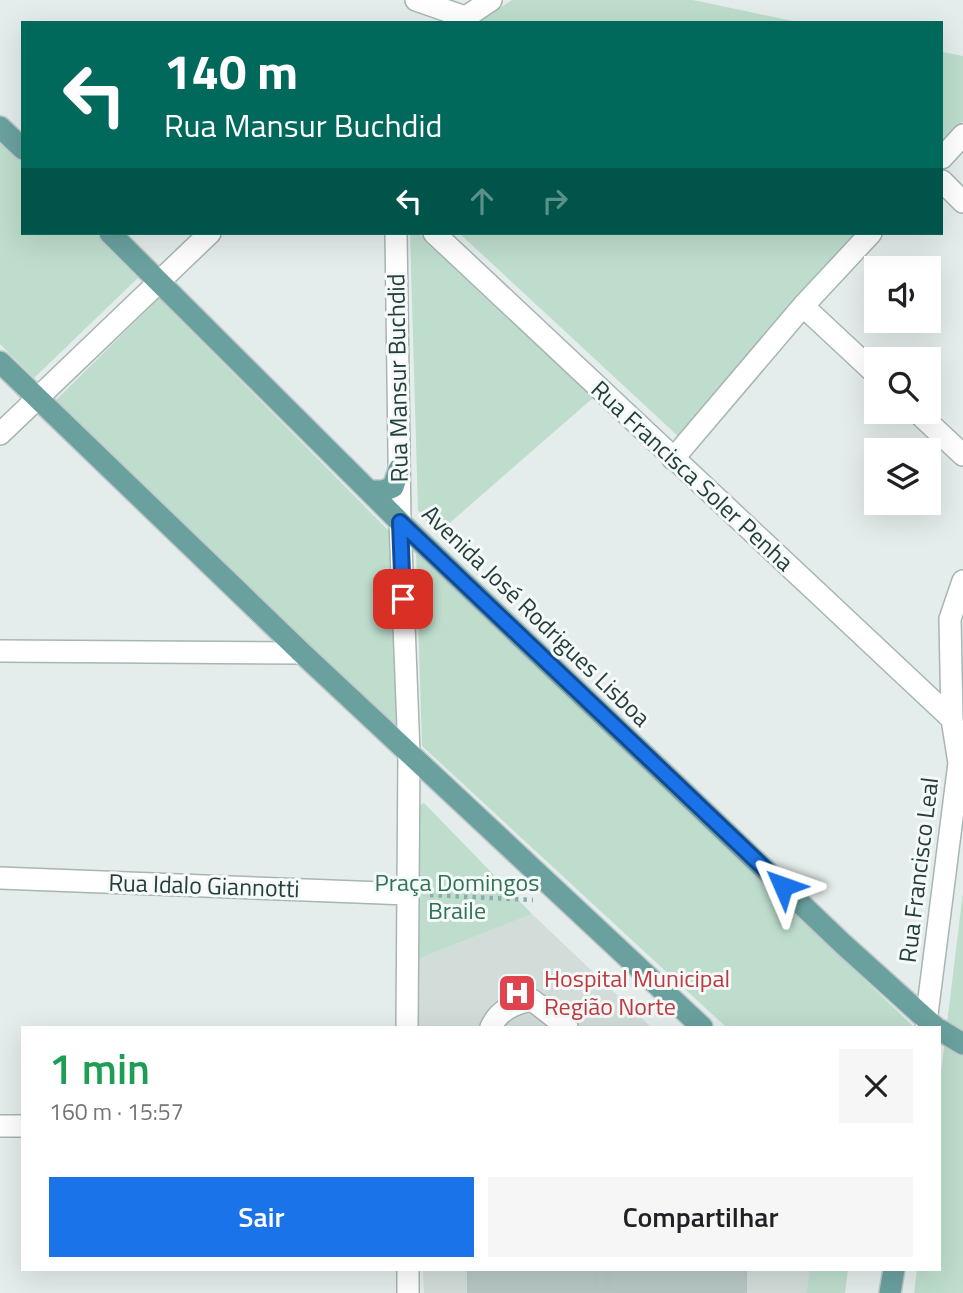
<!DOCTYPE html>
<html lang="pt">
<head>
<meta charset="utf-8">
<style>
	body { margin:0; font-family:"Titillium Web",sans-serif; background:#f6f6f6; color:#202124; height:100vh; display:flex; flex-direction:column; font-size:26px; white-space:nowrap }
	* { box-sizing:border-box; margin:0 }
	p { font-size:23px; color:#757577 }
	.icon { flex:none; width:38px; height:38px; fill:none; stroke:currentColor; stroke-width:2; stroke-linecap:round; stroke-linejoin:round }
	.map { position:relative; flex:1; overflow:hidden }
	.details { position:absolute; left:21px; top:1026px; width:920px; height:245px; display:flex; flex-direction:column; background:#fff; border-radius:0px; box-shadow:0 7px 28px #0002 }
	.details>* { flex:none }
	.hud { position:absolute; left:21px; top:21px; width:922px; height:214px; border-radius:0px; box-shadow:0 7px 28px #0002; background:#00695c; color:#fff; overflow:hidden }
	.controls { position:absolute; left:864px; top:256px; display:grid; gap:14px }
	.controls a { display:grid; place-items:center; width:77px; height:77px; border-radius:0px; background:#fff; box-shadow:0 7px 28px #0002; font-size:35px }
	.pin { position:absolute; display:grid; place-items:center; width:60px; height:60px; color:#fff; margin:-30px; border-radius:14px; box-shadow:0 4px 10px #0006 }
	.me { position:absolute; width:77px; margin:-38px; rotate:313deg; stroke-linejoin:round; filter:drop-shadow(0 0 5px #0008) }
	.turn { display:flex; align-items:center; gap:24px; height:147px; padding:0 28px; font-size:32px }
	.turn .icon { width:91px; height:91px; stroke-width:2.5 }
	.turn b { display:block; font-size:49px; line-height:60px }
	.lanes { display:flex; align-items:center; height:66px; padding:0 28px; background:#0003; justify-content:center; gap:35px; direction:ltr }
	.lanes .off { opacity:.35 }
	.round { display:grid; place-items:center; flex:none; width:74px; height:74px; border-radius:0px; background:#f6f6f6 }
	.headline { display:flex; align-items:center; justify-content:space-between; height:119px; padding:0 28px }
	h1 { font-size:42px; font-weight:600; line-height:52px; color:#1e9e55 }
	.primary-button { display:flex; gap:14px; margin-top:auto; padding:14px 28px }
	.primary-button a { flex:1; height:80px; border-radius:0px; background:#1a73e8; color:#fff; font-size:28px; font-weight:600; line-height:80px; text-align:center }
	.primary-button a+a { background:#f6f6f6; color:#202124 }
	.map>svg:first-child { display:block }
	.built { fill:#d2ddda }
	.green { fill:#beddcd }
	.building { fill:#b9c8c5; stroke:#b7c7c3; stroke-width:2 }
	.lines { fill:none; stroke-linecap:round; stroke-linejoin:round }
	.minor-casing { stroke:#a7b5b3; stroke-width:24 }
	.major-casing { stroke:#c2c9c9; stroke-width:24 }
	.path { stroke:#86afac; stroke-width:4.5; stroke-dasharray:3.5 5; stroke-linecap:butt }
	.minor { stroke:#fff; stroke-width:21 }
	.major { stroke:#6aa19f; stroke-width:21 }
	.route-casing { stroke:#114b97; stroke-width:18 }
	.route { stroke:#1a73e8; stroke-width:12 }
	.labels { text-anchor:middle; stroke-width:6; stroke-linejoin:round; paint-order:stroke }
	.street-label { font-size:24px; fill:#243e3d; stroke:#f5f9f8 }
	.park-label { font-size:24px; fill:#2f7459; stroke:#f5f9f8 }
	.health-label { font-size:24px; fill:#be3a42; stroke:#f5f9f8; text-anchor:start }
</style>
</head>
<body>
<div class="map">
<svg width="963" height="1293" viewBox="0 0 963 1293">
	<rect width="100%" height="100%" fill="#e4edeb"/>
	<path class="built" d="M532,914l119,113h-232l-1,-68z
		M423,1269h387l-4,24h-382z"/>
	<path class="green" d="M512,0h181l109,23h-325z
		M942,52l21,4v65l-21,24z
		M0,142l23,21v70h72l45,43 -106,102 -34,-34z
		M410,233h8l176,164 -157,137 -19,-24z
		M459,233h404l-184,204z
		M159,298l230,233 8,198 -343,-327z
		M416,551l497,475v1h-187l-304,-281z
		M424,803l108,111 -114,45 -5,-150z
		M963,892v401h-49l3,-24h23v-188z
		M810,1269h38l-3,24h-39z"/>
	<path class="building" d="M468,1269h126v24h-126z
		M596,1269h11v24h-11z
		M609,1269h137v23l-137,1z"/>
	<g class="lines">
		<defs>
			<path id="minor" d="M416,0l49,17
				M457,23l34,-23
				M942,158l21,-23
				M942,181l21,21
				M396,233l4,289 9,231 -2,274
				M434,233l518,486
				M803,306l74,69
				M916,411l47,44
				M0,434l210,-201
				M673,459l130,-153 68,-73
				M0,651l302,2
				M0,878l408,16
				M926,1022l33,-259 -7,-44 -2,-100 13,-38
				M491,1027c8,-17 22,-23 41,-27l35,27
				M0,1126h23
				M408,1269v24"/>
			<path id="major" d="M0,127l23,22
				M110,233l290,289 443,422 92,83
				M0,362l302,291 400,374
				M369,491h14l10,-4 6,-18
				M940,1030l23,14
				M890,1293l4,-24"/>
		</defs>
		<use href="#minor" class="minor-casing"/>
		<use href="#major" class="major-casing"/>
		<path class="path" d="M430,895l103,5"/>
		<use href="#minor" class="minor"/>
		<use href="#major" class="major"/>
	</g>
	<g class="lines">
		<defs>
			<path id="route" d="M403,599l-3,-77 383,364"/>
		</defs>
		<use href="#route" class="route-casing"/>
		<use href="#route" class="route"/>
	</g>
	<defs>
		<symbol id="hospital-square" viewBox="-11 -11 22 22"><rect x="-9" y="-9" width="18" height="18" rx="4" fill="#e0444e" stroke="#f5f9f8"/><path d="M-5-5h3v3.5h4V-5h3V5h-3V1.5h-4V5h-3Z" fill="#fff"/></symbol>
	</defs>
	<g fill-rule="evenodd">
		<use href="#hospital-square" x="495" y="971" width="44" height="44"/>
	</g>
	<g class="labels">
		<g class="street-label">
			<text transform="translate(398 378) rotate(-91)" y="8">Rua Mansur Buchdid</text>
			<text transform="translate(692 476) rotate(43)" y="8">Rua Francisca Soler Penha</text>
			<text transform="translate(536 616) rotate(44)" y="8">Avenida José Rodrigues Lisboa</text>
			<text transform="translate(919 870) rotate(-83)" y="8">Rua Francisco Leal</text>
			<text transform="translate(204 886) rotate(2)" y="8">Rua Idalo Giannotti</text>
		</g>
		<g class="park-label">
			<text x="457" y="891">Praça Domingos<tspan x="457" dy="28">Braile</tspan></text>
		</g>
		<g class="health-label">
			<text x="544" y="987">Hospital Municipal<tspan x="544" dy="28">Região Norte</tspan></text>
		</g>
	</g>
</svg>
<div class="controls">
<a><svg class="icon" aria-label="sound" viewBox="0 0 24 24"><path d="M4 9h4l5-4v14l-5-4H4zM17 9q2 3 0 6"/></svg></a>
<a><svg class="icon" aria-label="search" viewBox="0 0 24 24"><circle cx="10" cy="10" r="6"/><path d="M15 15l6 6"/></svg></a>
<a><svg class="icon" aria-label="layers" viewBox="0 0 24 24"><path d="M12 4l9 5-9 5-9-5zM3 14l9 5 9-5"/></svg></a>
</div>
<div class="pin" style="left:403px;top:599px;background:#d93025"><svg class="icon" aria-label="arrive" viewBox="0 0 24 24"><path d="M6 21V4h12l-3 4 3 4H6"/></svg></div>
<svg class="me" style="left:783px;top:886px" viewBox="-20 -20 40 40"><path d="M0-17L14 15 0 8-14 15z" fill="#1a73e8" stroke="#fff" stroke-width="4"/></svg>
<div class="hud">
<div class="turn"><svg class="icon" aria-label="left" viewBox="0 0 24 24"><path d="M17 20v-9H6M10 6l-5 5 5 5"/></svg><div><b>140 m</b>Rua Mansur Buchdid</div></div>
<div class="lanes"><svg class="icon" aria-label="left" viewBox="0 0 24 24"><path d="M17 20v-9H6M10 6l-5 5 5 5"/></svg><svg class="icon off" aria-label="ahead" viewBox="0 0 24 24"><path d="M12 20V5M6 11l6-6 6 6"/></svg><svg class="icon off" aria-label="right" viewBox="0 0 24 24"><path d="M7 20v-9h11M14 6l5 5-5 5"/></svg></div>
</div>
<section class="details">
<div class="headline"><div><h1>1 min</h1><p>160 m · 15:57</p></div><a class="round"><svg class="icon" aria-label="close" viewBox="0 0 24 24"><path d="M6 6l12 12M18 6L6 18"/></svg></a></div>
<div class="primary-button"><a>Sair</a><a>Compartilhar</a></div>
</section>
</div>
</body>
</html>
